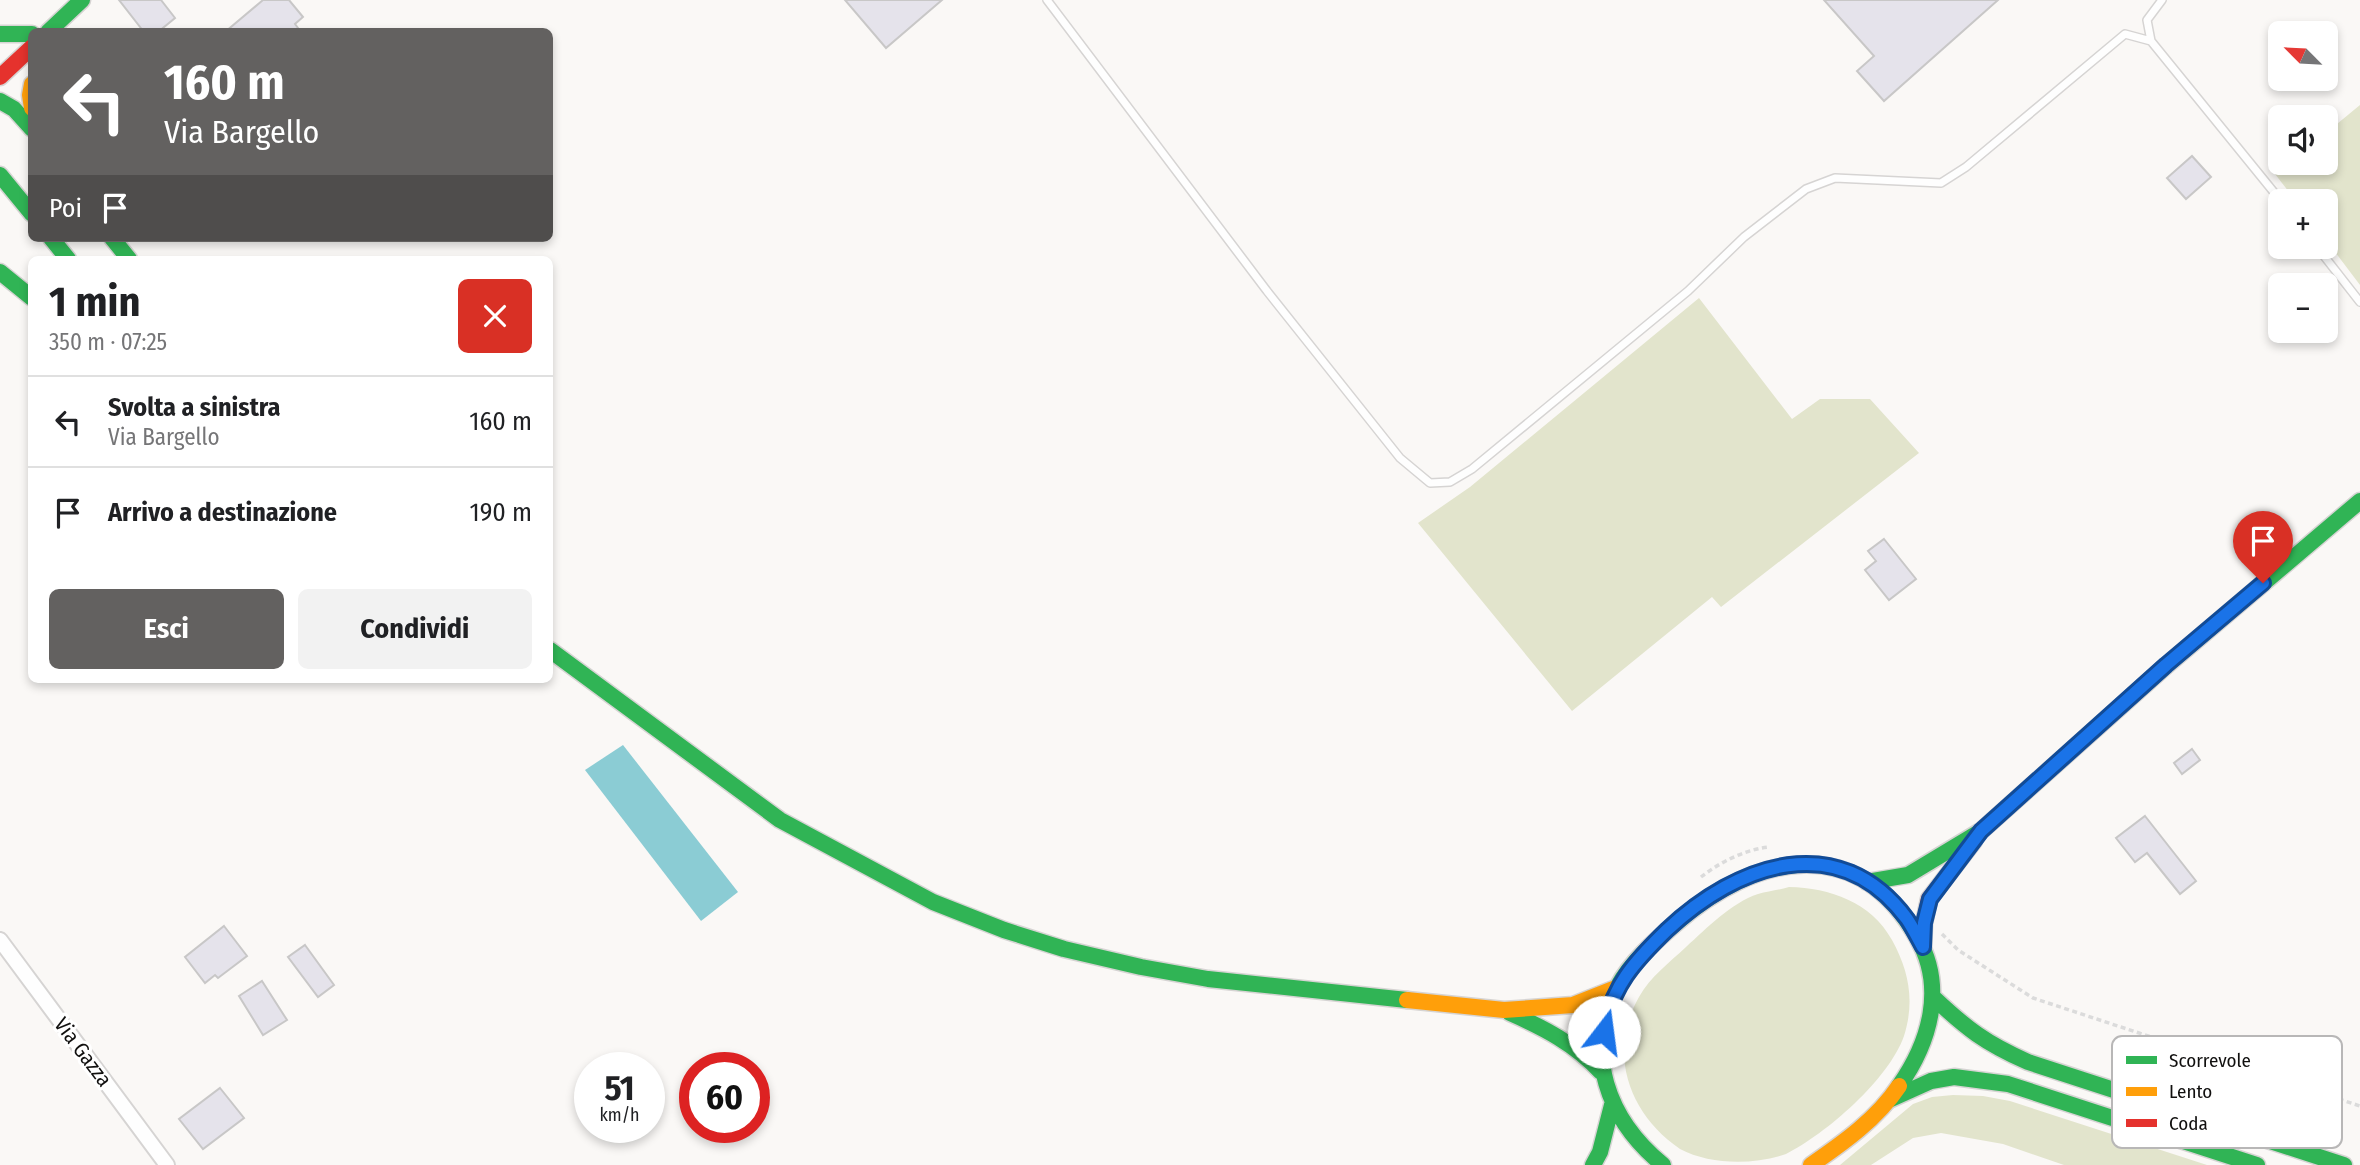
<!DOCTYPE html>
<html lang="it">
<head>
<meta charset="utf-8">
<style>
	body { margin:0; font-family:"Fira Sans Condensed",sans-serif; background:#f2f2f2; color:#202124; height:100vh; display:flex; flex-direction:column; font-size:26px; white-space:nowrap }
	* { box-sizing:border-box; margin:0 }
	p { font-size:23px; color:#757577 }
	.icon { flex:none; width:38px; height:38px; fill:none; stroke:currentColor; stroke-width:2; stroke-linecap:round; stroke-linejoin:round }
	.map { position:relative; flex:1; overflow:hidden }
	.sheet { position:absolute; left:28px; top:256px; width:525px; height:427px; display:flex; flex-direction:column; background:#fff; border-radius:10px; box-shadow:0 4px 10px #0003 }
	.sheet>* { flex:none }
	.banner { position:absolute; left:28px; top:28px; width:525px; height:214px; border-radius:10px; box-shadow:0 4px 10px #0003; background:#636160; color:#fff; overflow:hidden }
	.needle { width:46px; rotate:294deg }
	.tools { position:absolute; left:2268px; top:21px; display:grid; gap:14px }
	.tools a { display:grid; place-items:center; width:70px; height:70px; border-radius:10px; background:#fff; box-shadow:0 4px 10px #0003; font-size:35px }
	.speed { position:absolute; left:574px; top:1052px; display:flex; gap:14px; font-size:35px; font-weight:700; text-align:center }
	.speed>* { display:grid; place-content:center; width:91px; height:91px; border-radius:50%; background:#fff; box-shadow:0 4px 10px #0003; line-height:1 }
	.speed small { font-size:18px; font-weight:400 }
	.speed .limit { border:10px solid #d22; background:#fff; color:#111 }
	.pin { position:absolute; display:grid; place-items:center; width:60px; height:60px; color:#fff; margin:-72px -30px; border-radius:50% 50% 50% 0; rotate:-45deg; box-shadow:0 0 7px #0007 }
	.pin .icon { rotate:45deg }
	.me { position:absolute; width:77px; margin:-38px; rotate:15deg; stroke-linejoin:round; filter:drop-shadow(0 0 5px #0008) }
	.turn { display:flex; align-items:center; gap:24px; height:147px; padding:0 21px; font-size:32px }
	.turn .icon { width:91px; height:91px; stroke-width:2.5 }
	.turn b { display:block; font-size:49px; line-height:60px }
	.then { display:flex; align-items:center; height:66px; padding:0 21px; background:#0003; gap:14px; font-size:26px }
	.round { display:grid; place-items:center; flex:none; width:74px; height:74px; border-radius:10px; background:#f2f2f2 }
	.overview { display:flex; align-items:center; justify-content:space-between; height:119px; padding:0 21px }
	h1 { font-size:42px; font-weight:700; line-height:52px }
	.cta { display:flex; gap:14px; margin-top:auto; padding:14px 21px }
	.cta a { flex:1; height:80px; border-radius:10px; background:#636160; color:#fff; font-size:28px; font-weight:700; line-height:80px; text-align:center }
	.cta a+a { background:#f2f2f2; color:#202124 }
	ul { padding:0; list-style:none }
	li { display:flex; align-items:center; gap:21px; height:91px; padding:0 21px; border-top:2px solid #e0e0e0 }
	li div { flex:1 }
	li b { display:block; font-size:26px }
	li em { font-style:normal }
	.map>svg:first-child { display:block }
	.green { fill:#e2e4cc }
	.water { fill:#8bccd4 }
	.building { fill:#e5e3eb; stroke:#c8c7c7; stroke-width:2 }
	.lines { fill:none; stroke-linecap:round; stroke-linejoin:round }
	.lane-casing { stroke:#d6d4d3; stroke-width:10 }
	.street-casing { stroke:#d6d4d3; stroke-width:18 }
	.fast-casing { stroke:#d6d4d3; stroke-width:19 }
	.slow-casing { stroke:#d6d4d3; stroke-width:19 }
	.jam-casing { stroke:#d6d4d3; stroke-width:19 }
	.path { stroke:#dbdbdb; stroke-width:3.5; stroke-dasharray:5 3.5; stroke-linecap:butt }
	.lane { stroke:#fefefe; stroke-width:7 }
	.street { stroke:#fefefe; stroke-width:14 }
	.fast { stroke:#30b455; stroke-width:16 }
	.slow { stroke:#ff9f0a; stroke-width:16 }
	.jam { stroke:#e5322d; stroke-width:16 }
	.route-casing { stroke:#114b97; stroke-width:18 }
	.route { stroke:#1a73e8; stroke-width:12 }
	.labels { text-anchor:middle; stroke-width:6; stroke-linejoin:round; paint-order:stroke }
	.street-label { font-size:21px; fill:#11100f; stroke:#fff }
	.key { fill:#fff; stroke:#b8b7b7; stroke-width:2 }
	.key-label { font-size:19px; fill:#11100f }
</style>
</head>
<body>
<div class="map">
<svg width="2360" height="1165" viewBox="0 0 2360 1165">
	<rect width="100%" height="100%" fill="#faf8f6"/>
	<path class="green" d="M2360,105v180l-34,-45v-39h-30l-21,-27 14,-11h37v-30z
		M1699,298l93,121 28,-20h50l49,54 -198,154 -9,-10 -140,114 -154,-188 52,-36z
		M1789,887c41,1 82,15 103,53 17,31 23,61 12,96 -15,43 -78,98 -118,118 -32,11 -76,11 -106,-5 -51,-35 -73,-96 -41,-152 11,-20 31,-35 47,-50 21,-19 45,-44 72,-53 10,-3 21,-4 31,-7z
		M1953,1095l30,1 27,5 197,64h-143l-61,-21 -62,-11 -28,5 -42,27h-31l73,-61 19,-7z"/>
	<path class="water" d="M623,745l115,147 -37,29 -116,-151z"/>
	<path class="building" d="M119,0h42l14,18 -17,14h-14z
		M263,0h26l14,17 -8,7 6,8h-76z
		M845,0h97l-56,48z
		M1824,0h174l-114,101 -27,-30 17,-15z
		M2192,156l19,21 -25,22 -19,-21z
		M1884,539l32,40 -27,21 -24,-30 11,-9 -8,-10z
		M2192,749l8,11 -18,14 -8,-11z
		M2145,816l51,65 -16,13 -33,-41 -12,9 -19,-24z
		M224,926l23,30 -29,22 -3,-3 -10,8 -20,-26z
		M305,945l29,40 -16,12 -30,-40z
		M262,981l25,39 -24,15 -24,-39z
		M220,1088l24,30 -41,31 -24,-30z"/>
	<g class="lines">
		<defs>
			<path id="lane" d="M1047,0l220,291 133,167 30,25 20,-1 22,-13 216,-178 56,-54 62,-48 29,-11 106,5 25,-16 159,-133 26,7
				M2162,0l-15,20 4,21 130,160
				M2317,247l43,55"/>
			<path id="street" d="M0,940l167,225"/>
			<path id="fast" d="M48,32l34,-32
				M0,34h32
				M0,101l14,8 18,20
				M0,175l32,39
				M51,238l17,21
				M112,238l17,21
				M0,272l32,26
				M550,650l230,170 153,82 71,28 60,19 77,18 67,12 199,21
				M1867,882l41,-7 73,-44 186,-166 193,-164
				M1933,997c34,32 52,46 95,65l316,103
				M1510,1013c34,15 65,31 91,59
				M1891,1099l40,-18 23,-4 54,7 249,81
				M1593,1165l7,-13 12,-47
				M1663,1165c-55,-45 -81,-112 -45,-179 13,-24 36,-44 57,-62 79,-70 182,-93 242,13 29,50 13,105 -18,149"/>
			<path id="slow" d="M32,84l-2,11 2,13
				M1407,1000l97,10 69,-5 43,-17
				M1811,1165c32,-22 66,-46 88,-79"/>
			<path id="jam" d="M0,77l32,-30
				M1923,947l1,-24 5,-24 45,-58"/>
		</defs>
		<use href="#lane" class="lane-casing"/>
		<use href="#street" class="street-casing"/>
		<use href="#fast" class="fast-casing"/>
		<use href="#slow" class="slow-casing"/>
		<use href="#jam" class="jam-casing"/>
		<path class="path" d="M1701,877c19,-15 45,-28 69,-30
			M1942,934l16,16 75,48 327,108"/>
		<use href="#lane" class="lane"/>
		<use href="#street" class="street"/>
		<use href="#fast" class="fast"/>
		<use href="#slow" class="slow"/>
		<use href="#jam" class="jam"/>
	</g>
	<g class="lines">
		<defs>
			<path id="route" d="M1604,1032c7,-45 31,-71 63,-102 70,-66 172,-103 240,-11 6,9 11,19 16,28l1,-24 6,-24 51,-68 185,-166 97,-82"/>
		</defs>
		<use href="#route" class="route-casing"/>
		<use href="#route" class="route"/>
	</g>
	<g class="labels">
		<g class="street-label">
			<text transform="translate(83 1052) rotate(53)" y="7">Via Gazza</text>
		</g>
	</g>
	<rect x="2112" y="1036" width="230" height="112" rx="10" class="key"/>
	<rect x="2126" y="1056" width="31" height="8" fill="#30b455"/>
	<rect x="2126" y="1087" width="31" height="9" fill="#ff9f0a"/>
	<rect x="2126" y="1119" width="31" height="8" fill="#e5322d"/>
	<g class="key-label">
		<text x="2169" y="1067">Scorrevole</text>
		<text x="2169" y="1098">Lento</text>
		<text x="2169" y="1130">Coda</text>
	</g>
</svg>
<div class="tools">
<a><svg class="needle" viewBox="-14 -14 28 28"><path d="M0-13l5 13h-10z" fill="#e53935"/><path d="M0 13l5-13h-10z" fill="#757577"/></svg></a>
<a><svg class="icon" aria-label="sound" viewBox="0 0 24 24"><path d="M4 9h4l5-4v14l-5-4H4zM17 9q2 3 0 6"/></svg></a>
<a>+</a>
<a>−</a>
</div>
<div class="speed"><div>51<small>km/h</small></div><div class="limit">60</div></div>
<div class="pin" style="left:2263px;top:583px;background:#d93025"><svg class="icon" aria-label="arrive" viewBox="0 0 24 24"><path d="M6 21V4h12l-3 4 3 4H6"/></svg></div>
<svg class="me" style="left:1604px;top:1032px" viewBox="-20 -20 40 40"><circle r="19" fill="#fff"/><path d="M0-13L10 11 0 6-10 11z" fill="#1a73e8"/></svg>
<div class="banner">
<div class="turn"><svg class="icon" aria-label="left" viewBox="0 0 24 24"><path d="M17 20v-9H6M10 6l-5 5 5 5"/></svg><div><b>160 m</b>Via Bargello</div></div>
<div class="then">Poi<svg class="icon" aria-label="arrive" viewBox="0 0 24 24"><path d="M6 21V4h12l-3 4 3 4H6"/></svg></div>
</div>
<section class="sheet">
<div class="overview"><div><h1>1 min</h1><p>350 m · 07:25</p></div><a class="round" style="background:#d93025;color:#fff"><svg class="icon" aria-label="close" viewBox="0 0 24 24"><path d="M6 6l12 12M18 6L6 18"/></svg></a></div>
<ul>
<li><svg class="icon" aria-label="left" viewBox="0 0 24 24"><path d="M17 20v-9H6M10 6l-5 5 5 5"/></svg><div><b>Svolta a sinistra</b><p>Via Bargello</p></div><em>160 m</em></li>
<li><svg class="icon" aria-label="arrive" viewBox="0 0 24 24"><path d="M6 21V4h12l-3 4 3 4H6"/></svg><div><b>Arrivo a destinazione</b></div><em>190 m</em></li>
</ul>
<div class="cta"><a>Esci</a><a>Condividi</a></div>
</section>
</div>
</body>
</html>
